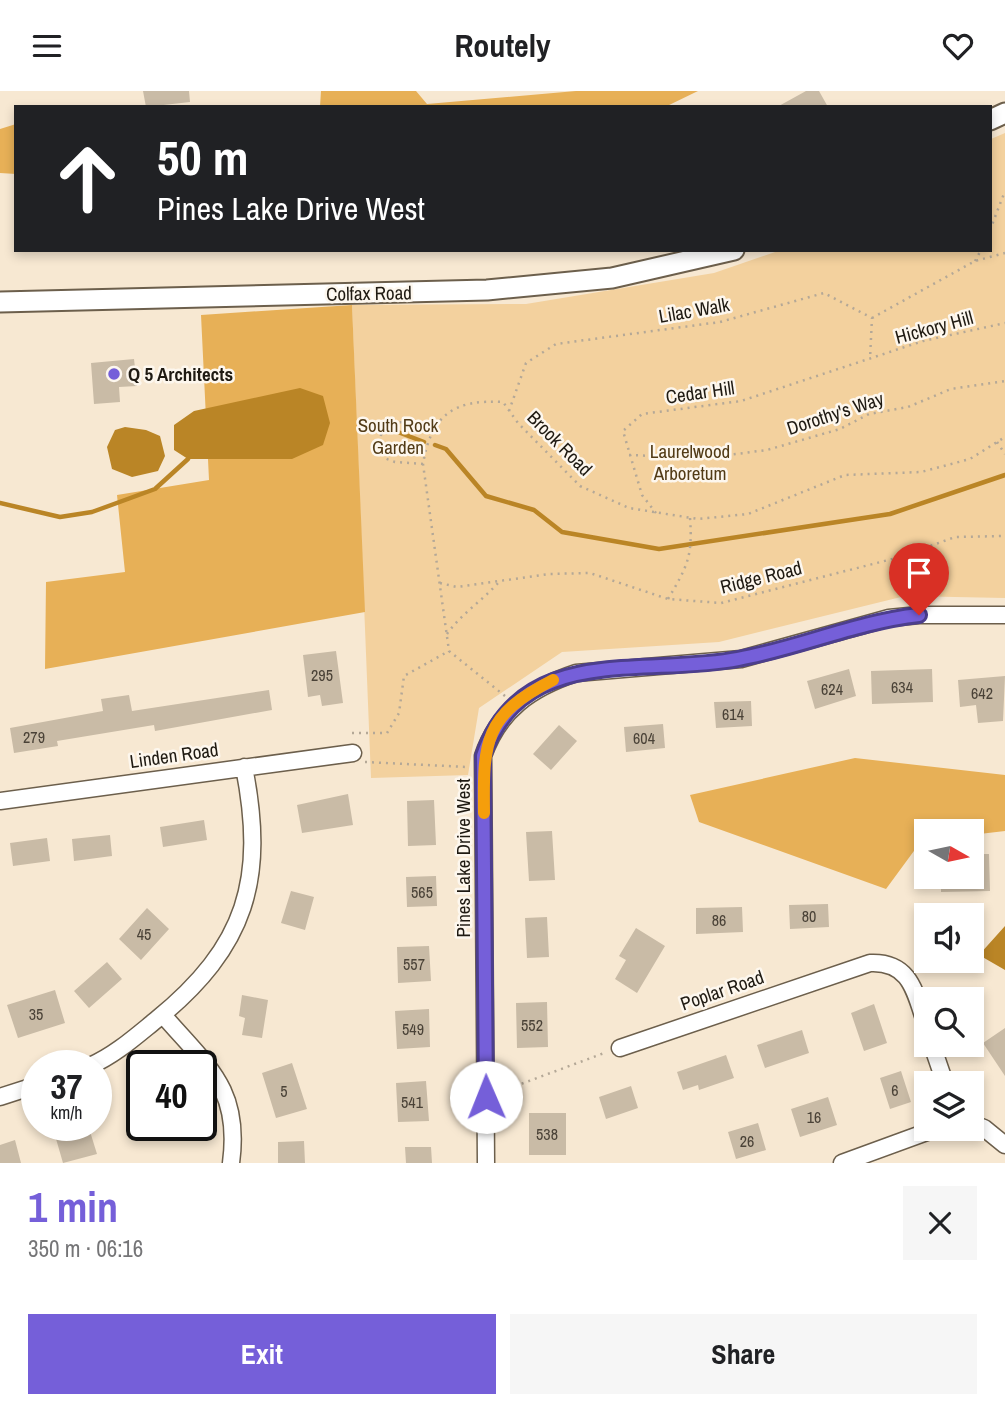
<!DOCTYPE html>
<html lang="en">
<head>
<meta charset="utf-8">
<style>
	body { margin:0; font-family:"Archivo Narrow",sans-serif; background:#f6f6f6; color:#202124; height:100vh; display:flex; flex-direction:column; font-size:26px; white-space:nowrap }
	* { box-sizing:border-box; margin:0 }
	p { font-size:23px; color:#757577 }
	.icon { flex:none; width:38px; height:38px; fill:none; stroke:currentColor; stroke-width:2; stroke-linecap:round; stroke-linejoin:round }
	.map { position:relative; height:1072px; overflow:hidden }
	.drawer { display:flex; flex-direction:column; background:#fff; flex:1 }
	.drawer>* { flex:none }
	.banner { position:absolute; left:14px; top:14px; width:978px; height:147px; border-radius:0px; box-shadow:0 4px 10px #0003; background:#202124; color:#fff; overflow:hidden }
	.needle { width:46px; rotate:99deg }
	.controls { position:absolute; left:914px; top:728px; display:grid; gap:14px }
	.controls a { display:grid; place-items:center; width:70px; height:70px; border-radius:0px; background:#fff; box-shadow:0 4px 10px #0003; font-size:35px }
	.speed { position:absolute; left:21px; top:959px; display:flex; gap:14px; font-size:35px; font-weight:700; text-align:center }
	.speed>* { display:grid; place-content:center; width:91px; height:91px; border-radius:50%; background:#fff; box-shadow:0 4px 10px #0003; line-height:1 }
	.speed small { font-size:18px; font-weight:400 }
	.speed .limit { border:4px solid #111; border-radius:10px; background:#fff; color:#111 }
	.pin { position:absolute; display:grid; place-items:center; width:60px; height:60px; color:#fff; margin:-72px -30px; border-radius:50% 50% 50% 0; rotate:-45deg; box-shadow:0 0 7px #0007 }
	.pin .icon { rotate:45deg }
	.me { position:absolute; width:77px; margin:-38px; rotate:359deg; stroke-linejoin:round; filter:drop-shadow(0 0 5px #0008) }
	.turn { display:flex; align-items:center; gap:24px; height:147px; padding:0 28px; font-size:32px }
	.turn .icon { width:91px; height:91px; stroke-width:2.5 }
	.turn b { display:block; font-size:49px; line-height:60px }
	.round { display:grid; place-items:center; flex:none; width:74px; height:74px; border-radius:0px; background:#f6f6f6 }
	.head { display:flex; align-items:center; justify-content:space-between; height:119px; padding:0 28px }
	h1 { font-size:42px; font-weight:800; line-height:52px; color:#755fd9 }
	.primary-button { display:flex; gap:14px; margin-top:auto; padding:14px 28px }
	.primary-button a { flex:1; height:80px; border-radius:0px; background:#755fd9; color:#fff; font-size:28px; font-weight:800; line-height:80px; text-align:center }
	.primary-button a+a { background:#f6f6f6; color:#202124 }
	header { display:flex; justify-content:space-between; align-items:center; height:91px; padding:0 28px; background:#fff; font-size:32px; font-weight:800 }
	.map>svg:first-child { display:block }
	.green { fill:#f3d19e }
	.forest { fill:#e7b057 }
	.water { fill:#ba8526 }
	.lines { fill:none; stroke-linecap:round; stroke-linejoin:round }
	.stream { stroke:#ba8526; stroke-width:4.5 }
	.building { fill:#c9bba6 }
	.minor-casing { stroke:#6c5f4c; stroke-width:19 }
	.major-casing { stroke:#6c5f4c; stroke-width:23 }
	.path { stroke:#b4a897; stroke-width:2.5; stroke-dasharray:2 5; stroke-linecap:butt }
	.minor { stroke:#fff; stroke-width:16 }
	.major { stroke:#fff; stroke-width:19 }
	.route-casing { stroke:#4c3e8d; stroke-width:18 }
	.route { stroke:#755fd9; stroke-width:12 }
	.slow { stroke:#f59e0b; stroke-width:12 }
	.poi-dot { fill:#755fd9; stroke:#fdf7ee; stroke-width:2.5 }
	.labels { text-anchor:middle; stroke-width:5; stroke-linejoin:round; paint-order:stroke }
	.number-label { font-size:16px; fill:#4a4237 }
	.street-label { font-size:19px; fill:#1f1a12; stroke:#fdf7ee }
	.poi-label { font-size:19px; font-weight:bold; fill:#1f1a12; stroke:#fdf7ee; text-anchor:start }
	.park-label { font-size:19px; fill:#523b16; stroke:#fdf7ee }
</style>
</head>
<body>
<header><svg class="icon" aria-label="menu" viewBox="0 0 24 24"><path d="M4 6h16M4 12h16M4 18h16"/></svg>Routely<svg class="icon" aria-label="heart" viewBox="0 0 24 24"><path d="M12 20l-8-8c-3-5 5-10 8-4 3-6 11-1 8 4z"/></svg></header>
<div class="map">
<svg width="1005" height="1072" viewBox="0 0 1005 1072">
	<rect width="100%" height="100%" fill="#f7e8d2"/>
	<path class="green" d="M1005,42v465l-100,-2 -186,46 -157,10 -83,56 -11,67 -97,3 -19,-473 174,-1 188,-31 67,-23h209l1,-111z"/>
	<path class="forest" d="M321,0h95l11,13 149,-13h122l-33,16h-345z
		M16,33v50l-16,-1v-44z
		M352,214l13,307 -320,57 1,-87 79,-10 -8,-77 92,-15 -8,-165z
		M855,667l150,17v56l-34,4v-4h-45v8l-4,1 -36,49 -187,-67 -9,-27z"/>
	<path class="water" d="M300,297l23,8 7,27 -7,22 -31,14h-104l-14,-9v-25l20,-14z
		M125,336l21,3 14,6 5,20 -7,15 -26,6 -20,-8 -5,-22 8,-17z
		M1005,835v44l-26,-15z"/>
	<g class="lines">
		<path class="stream" d="M385,336l39,15
			M435,354l11,4 40,47 48,14 28,22 97,17 231,-35 115,-39
			M0,412l60,14 32,-5 63,-23 33,-30"/>
	</g>
	<path class="building" d="M143,0h46l1,11 -44,5z
		M806,0h13l9,16h-51z
		M134,268l3,27 -18,1 1,15 -26,2 -3,-41z
		M336,560l7,52 -21,3 -2,-11 -12,2 -5,-42z
		M849,578l7,27 -41,13 -8,-28z
		M932,578l1,33 -61,2 -1,-33z
		M1005,585l-2,45 -25,2 -2,-18 -16,2 -2,-27z
		M269,599l3,20 -117,21 -1,-6 -97,16 1,5 -44,7 -4,-25 93,-17 -2,-12 28,-4 3,16z
		M751,610l1,25 -36,2 -2,-26z
		M663,633l2,24 -39,4 -2,-25z
		M559,634l18,16 -26,29 -18,-16z
		M348,703l5,31 -51,8 -5,-28z
		M434,709l2,45 -28,1 -1,-45z
		M204,729l3,20 -44,7 -3,-20z
		M552,740l3,49 -26,1 -3,-49z
		M110,744l2,21 -38,5 -2,-22z
		M47,747l3,23 -37,5 -3,-23z
		M971,763h18l1,37 -49,1v-15h30z
		M436,785l1,30 -30,1 -1,-30z
		M291,800l23,6 -9,33 -24,-7z
		M828,813l1,23 -39,2 -1,-24z
		M742,816l1,25 -47,2v-26z
		M147,817l22,21 -28,31 -22,-21z
		M547,826l2,40 -22,1 -2,-40z
		M636,837l29,18 -28,47 -22,-14 11,-19 -7,-4z
		M429,855l2,35 -33,2 -1,-36z
		M107,871l15,17 -33,29 -15,-17z
		M55,899l10,33 -47,15 -11,-33z
		M242,904l26,5 -6,38 -20,-3 3,-17 -6,-2z
		M547,911l1,45 -31,1 -1,-45z
		M874,913l13,39 -23,8 -13,-38z
		M429,918l1,38 -33,2 -2,-38z
		M1005,937v48l-22,-33z
		M802,939l7,23 -44,15 -8,-23z
		M726,964l8,23 -35,12 -1,-5 -15,5 -6,-18z
		M292,972l15,46 -31,9 -14,-45z
		M901,980l10,31 -21,7 -10,-31z
		M426,990l3,40 -31,1 -2,-39z
		M631,995l7,22 -32,11 -7,-22z
		M828,1006l9,28 -37,12 -9,-28z
		M529,1022h37v42h-37z
		M758,1032l8,27 -30,9 -8,-27z
		M52,1034h36l9,29 -34,9z
		M15,1049l6,23h-21v-18z
		M304,1050l1,22h-27v-21z
		M405,1056h26l1,16h-26z"/>
	<g class="lines">
		<defs>
			<path id="minor" d="M0,710l353,-48
				M163,924c45,52 78,74 68,148
				M932,954l13,38
				M620,957l250,-85c41,-2 45,30 56,62
				M90,975c25,-11 45,-29 66,-46 91,-74 110,-141 88,-253
				M0,1006l37,-12
				M971,1032l13,5 21,17
				M486,1072l-3,-407c16,-46 48,-68 93,-83l165,-14 148,-41 30,-3h86
				M842,1072l93,-34"/>
			<path id="major" d="M990,29l15,-7
				M0,211l487,-12 125,-12 122,-28"/>
		</defs>
		<use href="#minor" class="minor-casing"/>
		<use href="#major" class="major-casing"/>
		<path class="path" d="M990,139l15,-39
			M975,170l6,-11
			M872,227l103,-57 30,-8
			M509,320l17,-48 30,-19 164,-22 104,-29 48,25 -2,41
			M997,351l8,12
			M629,364l76,3 62,-8 73,-21 29,-15 39,-7 43,-18 54,-8
			M423,373l-28,-2 -11,-4 -5,-13 4,-20c17,-5 35,-3 49,6
			M656,422l-14,-18 -19,-64 19,-17 99,-13 182,-60 82,-18
			M440,492l17,4 92,-13 41,-1 78,26 53,4 179,-46 55,-20 50,-1
			M668,508c19,-32 25,-43 22,-81
			M447,543c14,-20 35,-33 52,-52
			M505,605l-56,-45 -26,-187c8,-49 31,-65 80,-62l15,21 62,63 49,22 69,11 50,-5 97,-39 76,-3 49,-13 35,-22
			M352,642h35l12,-20 5,-37 45,-25
			M365,671l102,5
			M502,1000l105,-39"/>
		<use href="#minor" class="minor"/>
		<use href="#major" class="major"/>
	</g>
	<g class="lines">
		<defs>
			<path id="route" d="M486,1006l-3,-341c38,-114 163,-79 255,-97 61,-11 118,-37 181,-44"/>
		</defs>
		<use href="#route" class="route-casing"/>
		<use href="#route" class="route"/>
		<path class="slow" d="M484,722c-1,-71 0,-98 69,-133"/>
	</g>
	<circle class="poi-dot" cx="114" cy="283" r="7"/>
	<g class="labels">
		<g class="number-label">
			<text x="322" y="590">295</text>
			<text x="902" y="602">634</text>
			<text x="832" y="604">624</text>
			<text x="982" y="608">642</text>
			<text x="733" y="629">614</text>
			<text x="34" y="652">279</text>
			<text x="644" y="653">604</text>
			<text x="422" y="807">565</text>
			<text x="809" y="831">80</text>
			<text x="719" y="835">86</text>
			<text x="144" y="849">45</text>
			<text x="414" y="879">557</text>
			<text x="36" y="929">35</text>
			<text x="532" y="940">552</text>
			<text x="413" y="944">549</text>
			<text x="895" y="1005">6</text>
			<text x="284" y="1006">5</text>
			<text x="412" y="1017">541</text>
			<text x="814" y="1032">16</text>
			<text x="547" y="1049">538</text>
			<text x="747" y="1056">26</text>
		</g>
		<g class="street-label">
			<text transform="translate(369 202) rotate(-1)" y="7">Colfax Road</text>
			<text transform="translate(694 219) rotate(-10)" y="7">Lilac Walk</text>
			<text transform="translate(934 236) rotate(-15)" y="7">Hickory Hill</text>
			<text transform="translate(700 301) rotate(-8)" y="7">Cedar Hill</text>
			<text transform="translate(835 322) rotate(-18)" y="7">Dorothy's Way</text>
			<text transform="translate(560 352) rotate(45)" y="7">Brook Road</text>
			<text transform="translate(761 486) rotate(-14)" y="7">Ridge Road</text>
			<text transform="translate(174 664) rotate(-8)" y="7">Linden Road</text>
			<text transform="translate(463 767) rotate(-90)" y="7">Pines Lake Drive West</text>
			<text transform="translate(722 899) rotate(-19)" y="7">Poplar Road</text>
		</g>
		<g class="poi-label">
			<text x="128" y="290">Q 5 Architects</text>
		</g>
		<g class="park-label">
			<text x="398" y="341">South Rock<tspan x="398" dy="22">Garden</tspan></text>
			<text x="690" y="367">Laurelwood<tspan x="690" dy="22">Arboretum</tspan></text>
		</g>
	</g>
</svg>
<div class="controls">
<a><svg class="needle" viewBox="-14 -14 28 28"><path d="M0-13l5 13h-10z" fill="#e53935"/><path d="M0 13l5-13h-10z" fill="#757577"/></svg></a>
<a><svg class="icon" aria-label="sound" viewBox="0 0 24 24"><path d="M4 9h4l5-4v14l-5-4H4zM17 9q2 3 0 6"/></svg></a>
<a><svg class="icon" aria-label="search" viewBox="0 0 24 24"><circle cx="10" cy="10" r="6"/><path d="M15 15l6 6"/></svg></a>
<a><svg class="icon" aria-label="layers" viewBox="0 0 24 24"><path d="M12 4l9 5-9 5-9-5zM3 14l9 5 9-5"/></svg></a>
</div>
<div class="speed"><div>37<small>km/h</small></div><div class="limit">40</div></div>
<div class="pin" style="left:919px;top:524px;background:#d93025"><svg class="icon" aria-label="arrive" viewBox="0 0 24 24"><path d="M6 21V4h12l-3 4 3 4H6"/></svg></div>
<svg class="me" style="left:486px;top:1006px" viewBox="-20 -20 40 40"><circle r="19" fill="#fff"/><path d="M0-13L10 11 0 6-10 11z" fill="#755fd9"/></svg>
<div class="banner">
<div class="turn"><svg class="icon" aria-label="ahead" viewBox="0 0 24 24"><path d="M12 20V5M6 11l6-6 6 6"/></svg><div><b>50 m</b>Pines Lake Drive West</div></div>
</div>
</div>
<section class="drawer">
<div class="head"><div><h1>1 min</h1><p>350 m · 06:16</p></div><a class="round"><svg class="icon" aria-label="close" viewBox="0 0 24 24"><path d="M6 6l12 12M18 6L6 18"/></svg></a></div>
<div class="primary-button"><a>Exit</a><a>Share</a></div>
</section>
</body>
</html>
